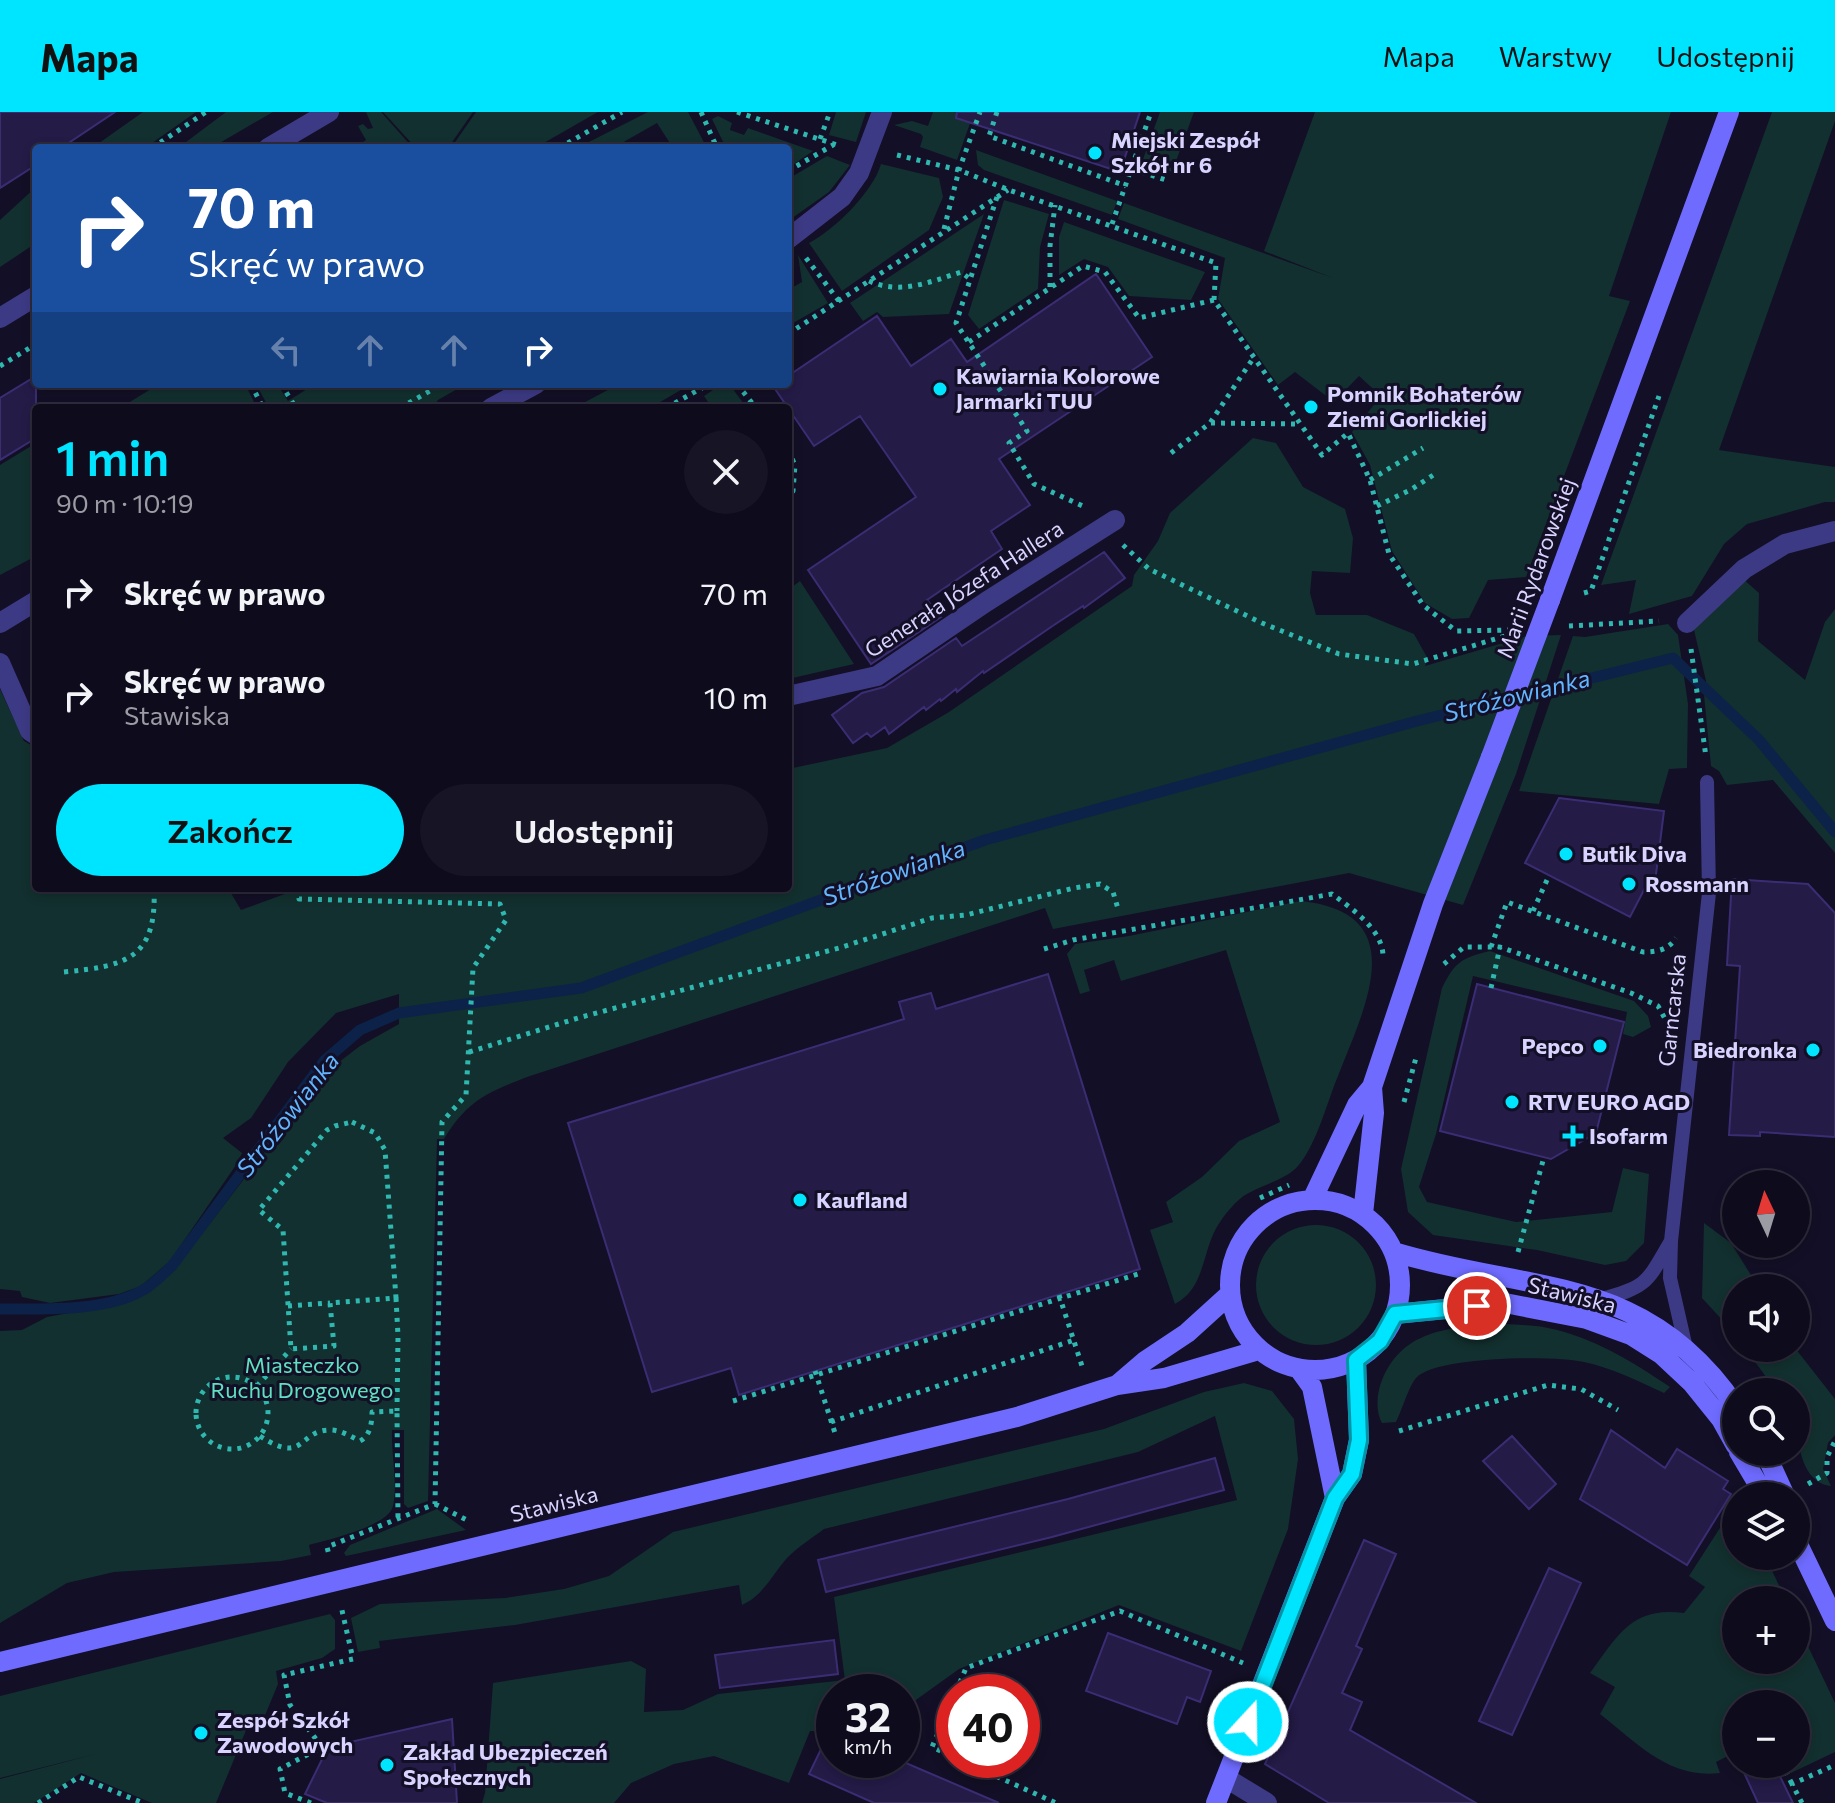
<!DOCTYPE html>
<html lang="pl">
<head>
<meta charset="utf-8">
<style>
	body { margin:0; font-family:Commissioner,sans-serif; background:#171425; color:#f1f3f6; height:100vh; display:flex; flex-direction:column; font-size:30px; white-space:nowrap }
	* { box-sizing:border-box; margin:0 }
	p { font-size:26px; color:#9b9ba3 }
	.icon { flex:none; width:44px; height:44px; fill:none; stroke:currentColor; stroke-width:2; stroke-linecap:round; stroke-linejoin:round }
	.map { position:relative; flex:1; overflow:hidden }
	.drawer { position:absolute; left:32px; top:292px; width:760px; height:488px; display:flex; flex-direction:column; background:#0e0b1c; border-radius:8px; box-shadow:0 4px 12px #0003,0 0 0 2px #2e2b3b }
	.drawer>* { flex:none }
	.banner { position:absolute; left:32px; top:32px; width:760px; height:244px; border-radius:8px; box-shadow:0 4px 12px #0003,0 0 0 2px #2e2b3b; background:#1a4fa0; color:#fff; overflow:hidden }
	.needle { width:52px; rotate:356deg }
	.fabs { position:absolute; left:1722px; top:1058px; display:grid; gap:16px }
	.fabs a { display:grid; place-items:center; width:88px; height:88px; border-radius:50%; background:#0e0b1c; box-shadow:0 4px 12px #0003,0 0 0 2px #2e2b3b; font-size:40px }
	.speed { position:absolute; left:816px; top:1562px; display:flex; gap:16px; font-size:40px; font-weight:700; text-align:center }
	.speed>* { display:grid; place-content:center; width:104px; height:104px; border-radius:50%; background:#0e0b1c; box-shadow:0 4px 12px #0003,0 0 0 2px #2e2b3b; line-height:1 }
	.speed small { font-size:20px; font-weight:400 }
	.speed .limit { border:12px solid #d22; background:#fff; color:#111 }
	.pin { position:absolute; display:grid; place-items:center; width:68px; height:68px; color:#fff; margin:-34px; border:4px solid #fff; border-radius:50%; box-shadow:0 2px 8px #0007 }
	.me { position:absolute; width:88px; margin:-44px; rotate:21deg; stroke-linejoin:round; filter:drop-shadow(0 0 6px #0008) }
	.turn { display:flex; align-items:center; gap:28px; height:168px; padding:0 24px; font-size:36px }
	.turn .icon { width:104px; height:104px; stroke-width:2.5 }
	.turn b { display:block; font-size:56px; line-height:68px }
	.lanes { display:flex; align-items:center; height:76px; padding:0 24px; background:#0003; justify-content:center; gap:40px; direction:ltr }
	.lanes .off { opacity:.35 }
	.round { display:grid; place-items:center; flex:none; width:84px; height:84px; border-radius:42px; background:#171425 }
	.head { display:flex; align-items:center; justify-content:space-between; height:136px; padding:0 24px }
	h1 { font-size:48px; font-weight:600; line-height:60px; color:#00e5ff }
	.primary-button { display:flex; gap:16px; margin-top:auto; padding:16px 24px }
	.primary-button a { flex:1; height:92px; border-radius:48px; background:#00e5ff; color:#111; font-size:32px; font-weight:600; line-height:92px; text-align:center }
	.primary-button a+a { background:#171425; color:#f1f3f6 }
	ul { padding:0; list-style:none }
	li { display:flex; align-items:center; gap:24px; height:104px; padding:0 24px }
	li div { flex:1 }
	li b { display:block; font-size:30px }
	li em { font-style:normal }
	header { display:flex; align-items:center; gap:48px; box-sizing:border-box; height:112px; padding:0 40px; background:#00e5ff; color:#111 }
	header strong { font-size:38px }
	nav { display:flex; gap:44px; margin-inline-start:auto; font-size:28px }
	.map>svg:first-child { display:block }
	.green { fill:#12302f }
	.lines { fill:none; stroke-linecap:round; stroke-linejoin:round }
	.stream { stroke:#0c2248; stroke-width:11 }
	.building { fill:#241b47; stroke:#3b2d73; stroke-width:2 }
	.path { stroke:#2fb8b0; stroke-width:5; stroke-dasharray:4 6; stroke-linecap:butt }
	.lane { stroke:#3d3a85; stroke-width:14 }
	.street { stroke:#3d3a85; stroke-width:20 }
	.secondary { stroke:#6f6bff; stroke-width:20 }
	.secondary-bridge { stroke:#6f6bff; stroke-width:20 }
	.route-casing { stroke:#0095a6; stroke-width:20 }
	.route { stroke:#00e5ff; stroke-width:14 }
	.poi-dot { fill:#00e5ff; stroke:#130f26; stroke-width:3 }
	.labels { text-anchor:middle; stroke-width:6; stroke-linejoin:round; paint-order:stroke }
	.poi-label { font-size:22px; font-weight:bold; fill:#d9d4ff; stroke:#130f26; text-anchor:start }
	.street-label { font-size:22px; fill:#d9d4ff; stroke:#130f26 }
	.park-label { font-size:22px; fill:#5fe0c0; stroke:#130f26 }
	.water-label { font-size:24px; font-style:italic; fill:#62b6ff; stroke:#130f26 }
</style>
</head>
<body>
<header>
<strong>Mapa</strong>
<nav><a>Mapa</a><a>Warstwy</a><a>Udostępnij</a></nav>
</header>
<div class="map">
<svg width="1835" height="1691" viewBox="0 0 1835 1691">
	<rect width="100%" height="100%" fill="#130f26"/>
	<path class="green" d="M143,0h53l-51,36h-53z
		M226,0h47l-62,36h-33z
		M366,0h15l32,36h-55l-1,-2 9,-6 -8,-14 5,-2 5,5 5,-1z
		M383,0h90l-25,36h-32z
		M476,0h122l-63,36h-84z
		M648,0h40l19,36h-34l-16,-25 -44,25h-36z
		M836,0h30l-10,30 -27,-7z
		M933,0h41l-17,48 -37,-13 3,-10 -2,-3 -27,-9 18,-4 16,5z
		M1160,0h34l-22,60 -30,-10z
		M1315,0h356l-62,184 21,5 -104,276 -38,3 -19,38 -17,1 -27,-16 -33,-52 -22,-86 -18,-33 29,-36 -22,-20 -25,26 -39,-30 -17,13 -60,-86 7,-41 -107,-39 6,-16 209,75 -69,-27z
		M1772,0h63v9l-116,329 116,17v35h-10l-78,22 -23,20 -32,52 -63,18 7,-34 -35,5z
		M718,4l14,7 -2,7 14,5 4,-7 65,23 -25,17v-20h-62l-14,-29z
		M976,38l141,51 -5,14 -128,-45 -6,-5z
		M827,44l23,9 -21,27 -41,29v-42z
		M881,52l58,14 4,19 -14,33 -87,61 -33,-48c25,-13 64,-51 72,-79z
		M36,75v56l-36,24v-47z
		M1004,88l45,14 -9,33 -2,42 -59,40 -11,-14z
		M984,102l-35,100 -66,3 -6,-5 -14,9 -13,-18z
		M1064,110l141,50 -14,28 -62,-4 -21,-29 -24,-8 -25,16v-38z
		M798,143l30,48 -40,23v-36l14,-8z
		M159,272h86l12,24h-137z
		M256,272h21l11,17 27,-17h151l-28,16 -6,8h-163z
		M619,272h72l-41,24h-76z
		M722,272h7l18,24h-35l-8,-12z
		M1253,326l23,5 27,44 42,22 8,29 -3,35 -38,-2 -2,22 6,22h51l47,19 14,25 -3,7 102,-30 34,-1 -45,139 -53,131 -114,-32 -296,56 -8,-21 -518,169c-40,16 -59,23 -83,62h-7l-9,362 -20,7 -4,-4v-74h-12c-1,23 6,55 1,76 -4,20 -66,34 -84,39l2,10 -30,6 -167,11 -47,11 -67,40v-292l22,-1 25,-13 76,-14 34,-19 18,-15 151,-197 34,-26 39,-22v-30l-63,19 -48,49 -37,56 -28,20 19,15 -6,12 -66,96 -29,25 -22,8 -69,9 -28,-6 -2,-6 -20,-2v-600l24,52 12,7v140h192l13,22 60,-22h487v-119l99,-21 62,-36 183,-126 2,-11 24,-34 12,-28z
		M36,331v113l-36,19v-110z
		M1742,466l17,15 -1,48 47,39 20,-58 10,-13v244l-62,-73 -46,5 -8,-14 -8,-5 -7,-71 2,-14 -12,-51z
		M800,469l54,83 -66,15v-89z
		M1668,512l10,11 10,69 -1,64 -18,1 -10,35 -140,-13 54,-155 12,1z
		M1300,789c115,11 64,108 38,175 -11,26 -21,68 -40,90 -12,14 -37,19 -53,29 -9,6 -19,18 -25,27 -19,27 -13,65 -45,82l-25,-74 23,-8 -7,-20 36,-25 37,-36 41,-19 -54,-172 -105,31 -7,-21 -30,10 6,21 -10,3 -13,-40 8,-10 54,-8z
		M1490,839l144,50 14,15 3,11 -18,10 -10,-3 4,-22 -154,-36 -37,158 -17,53 8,15 89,20 96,-10 11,-44 26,6 -5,69 -18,18 -21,4 -68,-15 -104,-15 -25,-23 -7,-43 41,-181c13,-26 19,-30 48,-37z
		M1704,1111l27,20 28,45h-23v47l-34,-37z
		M1256 1173a60 60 0 1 1 120 0a60 60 0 1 1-120 0Z
		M1505,1212c14,1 29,1 43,4 45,9 85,34 122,59l-6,6c-26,-12 -52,-25 -80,-31 -29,-7 -149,-6 -168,16 -7,8 -14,32 -20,44l-14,1c-7,-12 -5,-31 0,-43 22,-53 72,-53 123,-56z
		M1745,1236h50l40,51v36l-7,8 -5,26 8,17c-37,-4 -35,-66 -35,-94h-19z
		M1244,1271l28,8 22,28 4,40 -10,70 -47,122 -122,-46 -160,64 -57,41v-18h-68v39h-24l-21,52 -75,-27 -40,8 -43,19 -17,20h-132l3,-10 8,-110 138,-22 15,8 -2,43 39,-2 35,-16 127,-14 -11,-83 403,-97 -22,-84 -77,36 -314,77c-12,9 -26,18 -37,29 -15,17 -24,38 -45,47l-3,-20 -224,40 -136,16 1,7 -22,4 -7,-34 29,-14 125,-6 59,-9 45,-13 64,-44 431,-103 100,-37z
		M1736,1391v53h29l21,44h-50v60h60v-39l39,82v49l-44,21 -4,-9h9v-60h-60v48l-20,10 4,11c-51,6 -82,-29 -120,-59l15,-27 -25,-14c28,-38 42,-67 94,-60l21,-26 -16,-11z
		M437,1397l29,21 -120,26 -2,-3 6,-8z
		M330,1502l5,6v29l-13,9 -46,13 2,13 -17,41 -14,3 -31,75h-64l-71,-30 -47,30h-34v-24l96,-25 -96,24v-82z"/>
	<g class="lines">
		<path class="stream" d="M0,1197c42,0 106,3 143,-19 10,-5 20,-16 29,-24l152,-205 36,-31 39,-17 182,-25 404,-148 432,-119 256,-63 86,82 76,92"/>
	</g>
	<path class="building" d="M0,0h115l-54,36h-25v17l-36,23z
		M957,0h183l-20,60 -164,-54z
		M1096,162l56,83 -153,102 31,46 -39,26 11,18 -75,51 14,17 -70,47 -63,-94 108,-73 -56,-81 -46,30 -41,-60 15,-2v-8l89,-60 34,50 40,-27 16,23z
		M36,264v62l-36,22v-62z
		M1104,440l21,26 -41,30 -1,-2 -29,19 -70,48 -1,-2 -26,21 -1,-3 -15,12 -1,-2 -14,11 -2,-3 -35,27 -4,-7 -14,10 -4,-4 -14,10 -21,-28 30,-22 22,-6 72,-49 6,8z
		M1559,686l105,13 -10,79 -8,-4 -16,31 -105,-54z
		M1732,767l76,5 27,29v224l-75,-5v4l-31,-1 11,-169 -13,-1z
		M1048,862l92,295 -401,126 -8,-27 -79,24 -84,-269 336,-104 -5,-17 32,-9 5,16z
		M1477,872l147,38 -28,111 -45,26 -111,-28z
		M1611,1318l54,38 12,-19 51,32 -5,8 8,5 -44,71 -107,-66z
		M1512,1324l44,48 -27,25 -46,-48z
		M1215,1346l9,32 -172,47 -226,55 -8,-32 250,-61z
		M1364,1428l32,14 -40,92 6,3 -20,44 20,9 -12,28 126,73h-147l-64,-39z
		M1549,1456l32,15 -69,152 -33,-14z
		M1108,1521l103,38 -11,31 -13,-5 -10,27 -91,-33z
		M834,1528l4,34 -118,14 -5,-33z
		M452,1607l5,84h-130l-22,-9 23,-47z
		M823,1633l11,5v10h65l100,43h-125l-65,-29z
		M1740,1652h34l19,39h-35z"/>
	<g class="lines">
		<path class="path" d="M701,0l16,36
			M737,0l103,34
			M997,0l-8,24 137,50
			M820,27l10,-27
			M152,36l54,-36
			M559,36l63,-36
			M897,43l62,15 50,20 207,73 -2,37 108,155 26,-22 22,47 19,74 34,51 33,26 52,-1
			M1132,57l37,12
			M788,59l45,-26
			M997,85l-41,126 71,108 -18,12 25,41 51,23
			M1112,112l39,-112
			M944,117l15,-59 21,-58
			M806,146l33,43
			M869,169c31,14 61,1 92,-9l9,7
			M1050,175v-41l5,-41
			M788,222l220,-144
			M969,230l114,-76 22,6 34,46 75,-18
			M0,254l36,-22
			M251,272l12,24
			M281,272l15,24
			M737,272l19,24
			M400,296l42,-24
			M666,296l43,-24
			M1211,311l89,1
			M788,338l7,15 -2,26 -5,5
			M1171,341l39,-30 44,-66
			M1370,368l53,-32
			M1377,394l35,-17 26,-17
			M1123,433l26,24 113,54 77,31 74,10 92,-28
			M1584,481l7,-2 68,-195
			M1569,514l90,-5
			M1691,537l15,108
			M298,776l1,11 201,5 6,16 -33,48 -7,127 -24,27 -7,382 -108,43 2,8
			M1533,799l14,-31
			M1491,835l16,-45 136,50c14,0 25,-2 33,-14
			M1044,837l29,-9 259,-46c20,15 52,36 51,64
			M1444,852l20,-17h36l131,46 27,13 11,20
			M64,860c62,-6 93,-13 90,-84
			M1491,876l9,-41
			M469,940l109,-34 261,-70 93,-30 34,-3 108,-27 26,-4 13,8 6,20
			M1404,990l13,-48
			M352,1010l23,11 10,17 11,148 -66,5 4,43 -43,3 -8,-119 -24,-20 68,-80 8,-4z
			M1260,1086l29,-13
			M1518,1140l26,-95
			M1059,1183l23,71
			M396,1186l2,38 -1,75
			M288,1194l42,-3
			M815,1259l20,62
			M196 1301a36 36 0 1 1 72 0a36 36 0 1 1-72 0Z
			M257,1274l34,-37
			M733,1289l408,-128
			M831,1310l243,-82
			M1399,1319l149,-46 33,4 37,21
			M260,1324c45,30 38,-6 70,-6 11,0 20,6 30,11 10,-5 12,-18 12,-29l25,-1 1,108
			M1808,1372l19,-11v-16l8,-16
			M435,1392l32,16
			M956,1580l10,-24 154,-57 123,52
			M954,1585l-22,50 22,10
			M960,1648l96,43
			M1778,1659l6,-3 8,16
			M38,1691l41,-26 64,26
			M311,1691l-26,-10 -5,-24 42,-22 -32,-42 -6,-30 69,-16 -12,-53
			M1802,1691l-10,-19 43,-19"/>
		<path class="lane" d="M1601,1187c47,-12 46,-17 70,-58
			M1686,1236l-16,-70 1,-37 38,-348 -2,-111"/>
		<path class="street" d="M268,36l61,-36
			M788,127l54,-42 17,-24 23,-61
			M0,206l36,-22
			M491,296l45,-24
			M0,511l36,-22
			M1687,511l57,-54 41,-25 50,-13
			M0,551l30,68 6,4
			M788,584l89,-20 109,-74 129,-82
			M1226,1666l41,25"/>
		<path class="secondary" d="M1550,488l179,-488
			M1230 1173a85 85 0 1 1 170 0a85 85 0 1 1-170 0Z
			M1312,1088l45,-95 15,-18 61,-183 58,-147
			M1363,1102l11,-101 -2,-26
			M1394,1140c135,41 252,21 342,155
			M1395,1202l110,-11 82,16 44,16 30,19 31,29 29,36 15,27
			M1299,1257l13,18 23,111
			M1117,1273l28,-24 42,-28 43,-39
			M1739,1340l26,44
			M1765,1340l20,44
			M1796,1428l39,81
			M0,1550l1017,-245 100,-32 47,-7 95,-28
			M1216,1691l119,-305 17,-24 7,-34 -3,-80"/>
		<path class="secondary-bridge" d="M1491,645l59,-157"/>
	</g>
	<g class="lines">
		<defs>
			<path id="route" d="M1248,1610l87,-224 17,-24 7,-34 -3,-80 24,-19 15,-27 82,-8"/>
		</defs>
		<use href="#route" class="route-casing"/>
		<use href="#route" class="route"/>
	</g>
	<g class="poi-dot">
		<circle cx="1095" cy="41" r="8"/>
		<circle cx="940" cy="277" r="8"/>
		<circle cx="1311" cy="295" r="8"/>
		<circle cx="1566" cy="742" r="8"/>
		<circle cx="1629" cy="772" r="8"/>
		<circle cx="1600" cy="934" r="8"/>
		<circle cx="1813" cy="938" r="8"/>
		<circle cx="1512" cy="990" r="8"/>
		<path d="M1569 1012h8v8h8v8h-8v8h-8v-8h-8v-8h8z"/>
		<circle cx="800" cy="1088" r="8"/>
		<circle cx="201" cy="1621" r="8"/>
		<circle cx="387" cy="1653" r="8"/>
	</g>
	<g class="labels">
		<g class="poi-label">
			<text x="1111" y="36">Miejski Zespół<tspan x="1111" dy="25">Szkół nr 6</tspan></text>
			<text x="956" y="272">Kawiarnia Kolorowe<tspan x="956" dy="25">Jarmarki TUU</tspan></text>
			<text x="1327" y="290">Pomnik Bohaterów<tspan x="1327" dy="25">Ziemi Gorlickiej</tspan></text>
			<text x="1582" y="750">Butik Diva</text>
			<text x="1645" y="780">Rossmann</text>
			<text x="1584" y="942" text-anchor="end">Pepco</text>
			<text x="1797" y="946" text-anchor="end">Biedronka</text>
			<text x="1528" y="998">RTV EURO AGD</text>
			<text x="1589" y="1032">Isofarm</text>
			<text x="816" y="1096">Kaufland</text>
			<text x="217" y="1616">Zespół Szkół<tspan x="217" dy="25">Zawodowych</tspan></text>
			<text x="403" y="1648">Zakład Ubezpieczeń<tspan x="403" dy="25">Społecznych</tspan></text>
		</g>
		<g class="street-label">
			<text transform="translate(1536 456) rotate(-70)" y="8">Marii Rydarowskiej</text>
			<text transform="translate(964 477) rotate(-33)" y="8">Generała Józefa Hallera</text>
			<text transform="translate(1672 898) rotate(-84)" y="8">Garncarska</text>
			<text transform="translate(1572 1183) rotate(14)" y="8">Stawiska</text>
			<text transform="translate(554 1392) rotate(-14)" y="8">Stawiska</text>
		</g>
		<g class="park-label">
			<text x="302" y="1261">Miasteczko<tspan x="302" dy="25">Ruchu Drogowego</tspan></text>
		</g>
		<g class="water-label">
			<text transform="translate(1517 584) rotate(-14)" y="8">Stróżowianka</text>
			<text transform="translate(894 761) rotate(-20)" y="8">Stróżowianka</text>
			<text transform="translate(288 1003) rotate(-52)" y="8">Stróżowianka</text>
		</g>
	</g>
</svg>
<div class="fabs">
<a><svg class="needle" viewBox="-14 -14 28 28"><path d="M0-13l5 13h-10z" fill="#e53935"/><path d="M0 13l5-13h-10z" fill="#9b9ba3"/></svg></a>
<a><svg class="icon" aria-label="sound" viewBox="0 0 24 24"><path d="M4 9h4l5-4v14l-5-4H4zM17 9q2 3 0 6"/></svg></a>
<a><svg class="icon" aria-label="search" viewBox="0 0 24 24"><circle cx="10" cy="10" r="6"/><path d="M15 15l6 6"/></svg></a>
<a><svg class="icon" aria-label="layers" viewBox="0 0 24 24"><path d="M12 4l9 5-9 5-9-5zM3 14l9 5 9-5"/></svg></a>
<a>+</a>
<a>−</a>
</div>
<div class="speed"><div>32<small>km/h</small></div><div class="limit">40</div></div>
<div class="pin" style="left:1477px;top:1194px;background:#d93025"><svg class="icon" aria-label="arrive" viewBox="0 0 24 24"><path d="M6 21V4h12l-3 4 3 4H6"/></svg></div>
<svg class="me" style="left:1248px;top:1610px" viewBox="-20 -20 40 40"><circle r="17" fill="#00e5ff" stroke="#fff" stroke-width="3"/><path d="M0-11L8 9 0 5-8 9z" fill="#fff"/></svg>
<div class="banner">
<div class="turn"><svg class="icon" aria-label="right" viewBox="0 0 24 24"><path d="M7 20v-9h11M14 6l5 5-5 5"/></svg><div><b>70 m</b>Skręć w prawo</div></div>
<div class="lanes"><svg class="icon off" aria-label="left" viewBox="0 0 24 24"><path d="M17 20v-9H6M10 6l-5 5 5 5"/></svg><svg class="icon off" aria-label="ahead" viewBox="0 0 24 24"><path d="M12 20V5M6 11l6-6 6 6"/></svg><svg class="icon off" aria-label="ahead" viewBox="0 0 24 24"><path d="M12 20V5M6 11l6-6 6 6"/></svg><svg class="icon" aria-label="right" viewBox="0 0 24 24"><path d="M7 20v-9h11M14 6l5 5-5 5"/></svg></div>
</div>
<section class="drawer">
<div class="head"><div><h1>1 min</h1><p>90 m · 10:19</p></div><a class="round"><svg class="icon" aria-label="close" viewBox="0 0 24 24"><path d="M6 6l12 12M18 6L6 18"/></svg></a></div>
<ul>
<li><svg class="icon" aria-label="right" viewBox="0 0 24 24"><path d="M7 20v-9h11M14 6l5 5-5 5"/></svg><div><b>Skręć w prawo</b></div><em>70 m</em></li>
<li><svg class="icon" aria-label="right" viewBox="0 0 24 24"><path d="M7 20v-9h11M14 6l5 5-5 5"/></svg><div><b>Skręć w prawo</b><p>Stawiska</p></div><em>10 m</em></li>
</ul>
<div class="primary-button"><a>Zakończ</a><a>Udostępnij</a></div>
</section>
</div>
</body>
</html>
